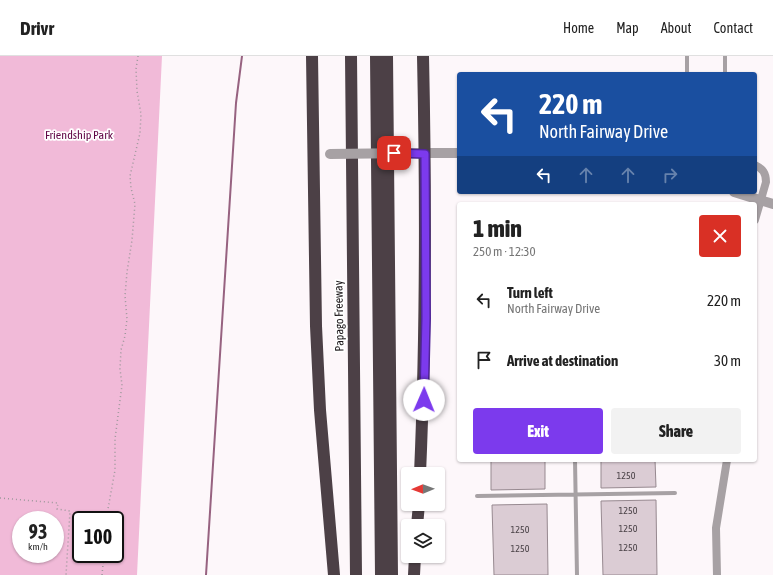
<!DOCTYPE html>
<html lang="en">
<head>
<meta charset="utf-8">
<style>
	body { margin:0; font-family:"Asap Condensed",sans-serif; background:#f2f2f2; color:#222; height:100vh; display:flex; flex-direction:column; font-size:15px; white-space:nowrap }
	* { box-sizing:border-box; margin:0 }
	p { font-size:13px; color:#767676 }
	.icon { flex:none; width:22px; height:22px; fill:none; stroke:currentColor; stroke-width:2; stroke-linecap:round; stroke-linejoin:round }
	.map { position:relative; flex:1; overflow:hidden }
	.sheet { position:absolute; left:457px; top:146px; width:300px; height:260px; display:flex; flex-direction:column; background:#fff; border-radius:4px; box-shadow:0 1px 3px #0004 }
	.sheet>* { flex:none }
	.guide { position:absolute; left:457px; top:16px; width:300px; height:122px; border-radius:4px; box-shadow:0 1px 3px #0004; background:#1a4fa0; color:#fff; overflow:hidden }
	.needle { width:26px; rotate:269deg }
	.tools { position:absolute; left:401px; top:411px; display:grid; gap:8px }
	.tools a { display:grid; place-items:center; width:44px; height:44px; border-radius:4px; background:#fff; box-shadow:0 1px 3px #0004; font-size:20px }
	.speed { position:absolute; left:12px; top:455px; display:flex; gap:8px; font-size:20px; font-weight:700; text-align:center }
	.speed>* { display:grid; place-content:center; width:52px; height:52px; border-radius:50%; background:#fff; box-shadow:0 1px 3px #0004; line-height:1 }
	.speed small { font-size:10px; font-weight:400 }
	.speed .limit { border:2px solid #111; border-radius:6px; background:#fff; color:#111 }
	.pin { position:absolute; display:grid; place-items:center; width:34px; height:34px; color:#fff; margin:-17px; border-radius:8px; box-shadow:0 2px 6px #0006 }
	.me { position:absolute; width:44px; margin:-22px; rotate:1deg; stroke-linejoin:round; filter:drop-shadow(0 0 3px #0008) }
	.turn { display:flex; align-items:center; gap:14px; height:84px; padding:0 16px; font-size:18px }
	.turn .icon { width:52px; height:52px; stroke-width:2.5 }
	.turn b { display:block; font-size:28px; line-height:34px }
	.lanes { display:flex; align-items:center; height:38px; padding:0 16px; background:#0003; justify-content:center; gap:20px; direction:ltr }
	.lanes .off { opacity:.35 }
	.round { display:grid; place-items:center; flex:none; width:42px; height:42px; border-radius:4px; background:#f2f2f2 }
	.overview { display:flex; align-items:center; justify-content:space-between; height:68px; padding:0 16px }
	h1 { font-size:24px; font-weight:800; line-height:30px }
	.cta { display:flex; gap:8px; margin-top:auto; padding:8px 16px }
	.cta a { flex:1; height:46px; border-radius:4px; background:#7c3aed; color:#fff; font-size:16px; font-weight:800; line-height:46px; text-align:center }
	.cta a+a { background:#f2f2f2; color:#222 }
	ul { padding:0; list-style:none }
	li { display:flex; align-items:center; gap:12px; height:60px; padding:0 16px }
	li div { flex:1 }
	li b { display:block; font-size:15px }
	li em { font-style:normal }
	header { display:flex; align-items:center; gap:24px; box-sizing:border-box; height:56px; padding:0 20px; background:#fff; border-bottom:1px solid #e0e0e0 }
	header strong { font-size:19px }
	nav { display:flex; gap:22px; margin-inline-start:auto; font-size:14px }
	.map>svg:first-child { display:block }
	.green { fill:#f1bad8; fill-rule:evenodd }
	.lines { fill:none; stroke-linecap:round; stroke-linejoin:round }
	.stream { stroke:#976280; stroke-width:2 }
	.building { fill:#dbccd4; stroke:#978990 }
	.path { stroke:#9d989b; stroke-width:1.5; stroke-dasharray:1 3; stroke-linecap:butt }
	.service { stroke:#a7a1a4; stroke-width:4 }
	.minor { stroke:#a7a1a4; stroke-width:8 }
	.tertiary { stroke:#a7a1a4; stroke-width:10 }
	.motorway { stroke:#4c4046; stroke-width:12 }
	.tertiary-bridge { stroke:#a7a1a4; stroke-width:10 }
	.route-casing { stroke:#51269a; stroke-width:10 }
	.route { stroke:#7c3aed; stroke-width:7 }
	.labels { text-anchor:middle; stroke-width:3.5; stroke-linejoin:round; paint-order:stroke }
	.number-label { font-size:10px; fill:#494146 }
	.park-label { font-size:12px; fill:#600545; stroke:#fff }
	.street-label { font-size:12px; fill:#181316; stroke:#fff }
</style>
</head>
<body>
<header>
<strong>Drivr</strong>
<nav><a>Home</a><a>Map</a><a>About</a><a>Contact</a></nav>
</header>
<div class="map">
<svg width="773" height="519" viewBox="0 0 773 519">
	<rect width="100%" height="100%" fill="#fdf7fa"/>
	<path class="green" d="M0,0h162l-25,519h-137zM21,464h34v34h-34zM81,464h34v34h-34z"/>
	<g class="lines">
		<path class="stream" d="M206,519l30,-472 6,-47"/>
	</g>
	<path class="building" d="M491,404h54v29l-54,1z
		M601,404h54l1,27 -55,1z
		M656,444l1,75h-54l-2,-74z
		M547,448l1,71h-54l-2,-70z"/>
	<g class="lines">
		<path class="path" d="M0,442l58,5 -1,6 13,2 -4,64
			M106,464l9,-50v-31l7,-54 -2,-16 1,-19 4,-14 2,-17 -2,-23 2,-24 5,-32 3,-36 -4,-16 -1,-12 10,-43 1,-19 -4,-23 -1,-22 2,-13
			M102,519l2,-21"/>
		<path class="service" d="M687,0v18
			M725,0v18
			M575,404l2,115
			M477,440l198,-3"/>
		<path class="minor" d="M755,109c8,4 11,8 11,17l-11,38
			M717,519l-1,-47 11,-68"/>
		<path class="tertiary" d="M410,97h49
			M734,136l39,12"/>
		<path class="motorway" d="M312,0l4,270 4,84 14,165
			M351,0l5,519
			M376,0l5,519
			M387,0l5,519
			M420,418c6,-139 6,-279 3,-418
			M417,470l2,-22
			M414,519l1,-19"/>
		<path class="tertiary-bridge" d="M330,98l80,-1"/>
	</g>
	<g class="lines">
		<defs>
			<path id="route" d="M394,97l31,1 1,164 -2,82"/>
		</defs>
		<use href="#route" class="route-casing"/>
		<use href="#route" class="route"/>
	</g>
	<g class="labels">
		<g class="number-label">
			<text x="626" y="423">1250</text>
			<text x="628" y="458">1250</text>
			<text x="628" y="476">1250</text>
			<text x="520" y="477">1250</text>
			<text x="628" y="495">1250</text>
			<text x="520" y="496">1250</text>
		</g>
		<g class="park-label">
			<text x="79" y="83">Friendship Park</text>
		</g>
		<g class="street-label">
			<text transform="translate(339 260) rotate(-91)" y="4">Papago Freeway</text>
		</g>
	</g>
</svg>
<div class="tools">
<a><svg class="needle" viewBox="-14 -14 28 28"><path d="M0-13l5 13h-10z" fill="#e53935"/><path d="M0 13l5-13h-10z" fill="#767676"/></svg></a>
<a><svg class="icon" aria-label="layers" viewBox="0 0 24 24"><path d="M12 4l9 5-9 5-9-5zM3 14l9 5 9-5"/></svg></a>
</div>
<div class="speed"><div>93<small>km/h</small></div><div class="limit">100</div></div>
<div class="pin" style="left:394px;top:97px;background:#d93025"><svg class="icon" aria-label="arrive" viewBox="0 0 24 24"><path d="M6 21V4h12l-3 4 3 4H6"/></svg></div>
<svg class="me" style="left:424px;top:344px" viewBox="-20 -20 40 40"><circle r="19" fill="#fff"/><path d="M0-13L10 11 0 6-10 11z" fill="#7c3aed"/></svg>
<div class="guide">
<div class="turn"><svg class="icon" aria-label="left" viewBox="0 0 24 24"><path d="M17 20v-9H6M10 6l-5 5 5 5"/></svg><div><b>220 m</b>North Fairway Drive</div></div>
<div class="lanes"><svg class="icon" aria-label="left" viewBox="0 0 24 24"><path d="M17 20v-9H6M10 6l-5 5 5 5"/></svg><svg class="icon off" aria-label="ahead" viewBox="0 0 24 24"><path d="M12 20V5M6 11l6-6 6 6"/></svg><svg class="icon off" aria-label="ahead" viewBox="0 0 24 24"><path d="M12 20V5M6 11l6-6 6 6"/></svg><svg class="icon off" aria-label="right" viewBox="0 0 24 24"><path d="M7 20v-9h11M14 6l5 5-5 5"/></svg></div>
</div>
<section class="sheet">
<div class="overview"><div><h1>1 min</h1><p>250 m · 12:30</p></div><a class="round" style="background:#d93025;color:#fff"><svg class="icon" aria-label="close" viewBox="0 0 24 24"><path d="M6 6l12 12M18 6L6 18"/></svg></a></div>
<ul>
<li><svg class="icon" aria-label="left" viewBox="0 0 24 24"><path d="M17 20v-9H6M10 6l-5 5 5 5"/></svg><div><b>Turn left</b><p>North Fairway Drive</p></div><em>220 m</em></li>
<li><svg class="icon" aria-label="arrive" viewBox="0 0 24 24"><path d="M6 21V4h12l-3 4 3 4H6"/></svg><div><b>Arrive at destination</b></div><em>30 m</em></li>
</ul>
<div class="cta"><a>Exit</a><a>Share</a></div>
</section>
</div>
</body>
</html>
